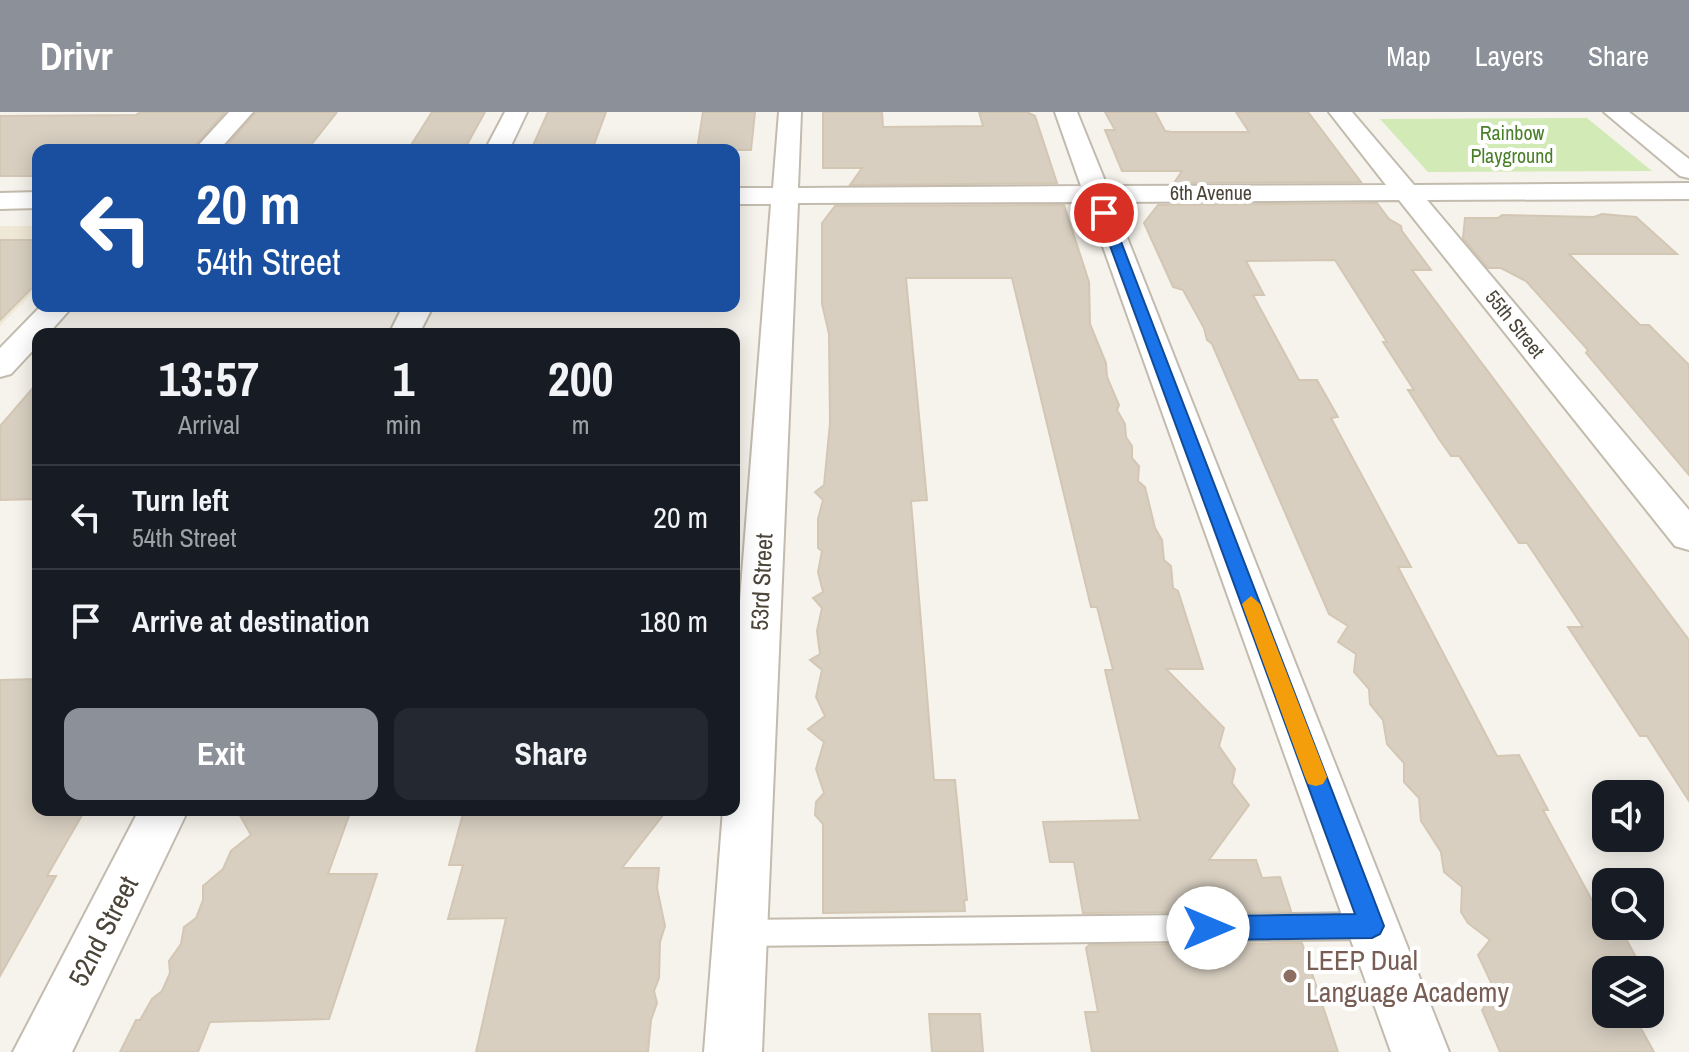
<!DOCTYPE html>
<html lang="en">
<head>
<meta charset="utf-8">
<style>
	body { margin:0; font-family:"Archivo Narrow",sans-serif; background:#242831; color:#f1f3f6; height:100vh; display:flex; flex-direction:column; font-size:30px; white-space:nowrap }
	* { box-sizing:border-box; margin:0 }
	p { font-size:26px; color:#9ea1a6 }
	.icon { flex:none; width:44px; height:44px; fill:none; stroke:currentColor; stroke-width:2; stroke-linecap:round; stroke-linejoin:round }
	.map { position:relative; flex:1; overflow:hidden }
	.panel { position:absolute; left:32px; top:216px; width:708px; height:488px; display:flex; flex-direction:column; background:#171b24; border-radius:16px; box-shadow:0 4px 20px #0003 }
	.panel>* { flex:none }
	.hud { position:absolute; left:32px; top:32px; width:708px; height:168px; border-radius:16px; box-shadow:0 4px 20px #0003; background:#1a4fa0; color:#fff; overflow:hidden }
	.controls { position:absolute; left:1592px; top:668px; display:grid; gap:16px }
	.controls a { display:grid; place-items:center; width:72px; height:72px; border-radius:16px; background:#171b24; box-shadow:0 4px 20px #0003; font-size:40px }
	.pin { position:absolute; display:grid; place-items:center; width:68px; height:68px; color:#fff; margin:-34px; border:4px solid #fff; border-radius:50%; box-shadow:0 2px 8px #0007 }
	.me { position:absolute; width:88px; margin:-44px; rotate:90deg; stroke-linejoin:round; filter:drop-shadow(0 0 6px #0008) }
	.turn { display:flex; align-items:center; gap:28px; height:168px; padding:0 32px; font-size:36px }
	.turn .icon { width:104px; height:104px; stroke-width:2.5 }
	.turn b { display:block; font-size:56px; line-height:68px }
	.eta { display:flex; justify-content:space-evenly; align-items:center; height:136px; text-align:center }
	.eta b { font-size:48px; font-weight:700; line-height:56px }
	.action { display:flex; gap:16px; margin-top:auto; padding:16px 32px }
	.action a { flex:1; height:92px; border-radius:16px; background:#8c9099; color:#fff; font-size:32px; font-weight:700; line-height:92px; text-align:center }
	.action a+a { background:#242831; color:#f1f3f6 }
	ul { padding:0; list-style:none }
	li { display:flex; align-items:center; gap:24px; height:104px; padding:0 32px; border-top:2px solid #363941 }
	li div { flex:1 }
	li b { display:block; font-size:30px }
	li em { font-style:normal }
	header { display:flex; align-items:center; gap:48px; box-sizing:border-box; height:112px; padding:0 40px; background:#8c9099; color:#fff }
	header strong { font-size:38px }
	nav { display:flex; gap:44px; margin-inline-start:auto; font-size:28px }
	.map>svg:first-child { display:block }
	.education { fill:#efe8d6 }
	.green { fill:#d2eab5 }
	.building { fill:#d8cfc1; stroke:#d3c7b4; stroke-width:2 }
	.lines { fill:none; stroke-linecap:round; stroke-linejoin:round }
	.lane-casing { stroke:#c2bbae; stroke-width:4 }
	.street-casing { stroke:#c2bbae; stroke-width:4 }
	.lane { fill:#fff; fill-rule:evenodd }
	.street { fill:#fff; fill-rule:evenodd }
	.route { fill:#1a73e8; stroke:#114b97; stroke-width:2 }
	.slow { fill:#f59e0b }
	.education-dot { fill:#8d6e63; stroke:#fff; stroke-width:3 }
	.labels { text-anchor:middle; stroke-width:8; stroke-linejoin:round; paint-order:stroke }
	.far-park-label { font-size:20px; fill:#4a7f2a; stroke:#fff }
	.far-street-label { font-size:20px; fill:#4b4439; stroke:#fff }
	.street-label { font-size:24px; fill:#4b4439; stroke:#fff }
	.near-street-label { font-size:28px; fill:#4b4439; stroke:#fff }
	.near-education-label { font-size:28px; fill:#785e54; stroke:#fff; text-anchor:start }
</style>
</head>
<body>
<header>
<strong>Drivr</strong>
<nav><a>Map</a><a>Layers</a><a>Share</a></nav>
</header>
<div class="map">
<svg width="1689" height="940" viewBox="0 0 1689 940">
	<rect width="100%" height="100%" fill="#f6f3ec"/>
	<path class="education" d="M0,114h38v61l-38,39z"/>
	<path class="green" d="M1587,6l65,53 -224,1 -48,-53z"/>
	<path class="building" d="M140,0h85l-34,38h-153v26h-38v-60l136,-1z
		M256,0h81l-30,38h-84z
		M432,0h53l-21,38h-56z
		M548,0h58l-14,38h-61z
		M703,0h52l-4,38h-54z
		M823,0h59l1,15 100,-1 -4,-14h48l8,4 22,67 -207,2 12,-17h-39z
		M1105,0h50l10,19 7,1h77l-13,-20h72l53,70 -187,1 8,-12h-60l-17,-41h10z
		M1377,91l12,16 12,7 1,5 29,39h-19l277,370v161l-42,-65h-7l-72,-109h15l-56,-84h-8l-60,-87h-8l-12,-17 -31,-49h6l-31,-48h4l-52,-82 -89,1 18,34h-11l46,85h18l21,37 -7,1 80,149h-13l99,189 22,-1 29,55h-5l63,116 14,2 23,42h-37v44h27l21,38h-154l-18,-42 13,-19 -17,-36 12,-15 -22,-17 -7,-11 1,-25 -18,-15 -3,-20 -20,-31 -2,-23 -15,-16v-19l-17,-19 -4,-24 -13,-16 -1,-15 -15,-17 2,-18 -18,-12 10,-16 -19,-12 -117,-270 -5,-4 -3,-12 -21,-38 -10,-3 -29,-64 14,-18z
		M1064,93l25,77 1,42 16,39 1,14 12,28 -2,5 8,14 1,13 6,9v12l7,8 -1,15 7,6 10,41 7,12 2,20 7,6 2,22 5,3 25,78h-37l58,59 -5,18 16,23 -3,14 17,22 -40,55h47l6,18 18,-1 11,34 -208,2 -9,-51h-24l-7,-40 97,-2 -35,-150h8l-16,-63h-6l-79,-329h-106l21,222 -16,1 23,279h21l12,120h-3l1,11 -142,2v-89l-8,-9 1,-13 8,-9 -8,-24 8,-27 -16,-13 17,-13 -9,-19 6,-27 -12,-10 10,-6 -3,-23 5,-23 -9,-10 10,-6 -5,-20 4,-21 -4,-3v-29l5,-19 -8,-8 9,-7 6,-62 -1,-89 -7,-30v-81l13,-17z
		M1602,102l34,3 41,37h-108l71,71h9l40,40v110l-103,-122 2,-3 -62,-69 -25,-13h-13l-25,-30 2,-20h33l4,-3 92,2z
		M0,128h38v42l-38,38z
		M38,270v117l-38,1v-74z
		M38,567v131h47l-38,66h9l-56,100v-296z
		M237,698h114l-23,64h49l-48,145 -119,3 -12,30h-78l16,-32h4l12,-21 10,-8 8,-18 -1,-12 12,-17 3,-17 12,-9 7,-18v-14l20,-17 8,-18 20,-16z
		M464,698h203l-45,58h37l-2,20 8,38 -5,16 -1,36 -5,13 3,12 -6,17 -3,32h-172l30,-134 -58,1 15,-54h-14z
		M1302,831l36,109h-246l-7,-40h13l-12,-64 3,-3z
		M929,902h51l3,38h-51z"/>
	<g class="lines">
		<defs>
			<path id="lane" d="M1372,801l9,4 4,9 -4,9 -9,4 -632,7 -9,-4 -4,-9 4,-9 9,-4z"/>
			<path id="street" d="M229,0h24l-34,38h-25z
				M505,0h22l-18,38h-24z
				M779,0h22l-3,76 283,-2 -26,-74h22l30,74 279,-1 -57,-73h23l62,73 275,-2v16l-262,1 262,310v40l-14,-4 -276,-346 -286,2 336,850h-58l-304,-850 -289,1 -36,849h-58l19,-242h11v-133l37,-473h-37v-16h39z
				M1604,0h25l60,47v19l-9,-2z
				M38,80v16l-38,1v-16z
				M41,194h32l-25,28h-10v11l-27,29 -11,3v-29z
				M403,194h30l-14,28h-30z
				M139,698h49l-116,242h-59z"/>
		</defs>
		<use href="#lane" class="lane-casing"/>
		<use href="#street" class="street-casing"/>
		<use href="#lane" class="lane"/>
		<use href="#street" class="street"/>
	</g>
	<path class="route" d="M1104,97l6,4 274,713 -4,8 -8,4 -164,2 -8,-4 -4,-8 4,-9 8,-3 147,-2 -257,-701z"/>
	<path class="slow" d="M1251,484l9,8 67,173 -4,7 -7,2 -8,-2 -3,-7 -63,-173z"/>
	<circle class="education-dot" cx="1290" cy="864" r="8"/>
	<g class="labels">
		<g class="far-park-label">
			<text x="1512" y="28">Rainbow<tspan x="1512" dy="23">Playground</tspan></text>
		</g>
		<g class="far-street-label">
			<text x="1211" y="88">6th Avenue</text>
			<text transform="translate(1515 212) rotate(51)" y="7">55th Street</text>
		</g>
		<g class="street-label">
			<text transform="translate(762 470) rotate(-87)" y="8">53rd Street</text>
		</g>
		<g class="near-street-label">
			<text transform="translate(103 819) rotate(-63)" y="10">52nd Street</text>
		</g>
		<g class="near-education-label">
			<text x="1306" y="858">LEEP Dual<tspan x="1306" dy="32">Language Academy</tspan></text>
		</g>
	</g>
</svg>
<div class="controls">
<a><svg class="icon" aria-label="sound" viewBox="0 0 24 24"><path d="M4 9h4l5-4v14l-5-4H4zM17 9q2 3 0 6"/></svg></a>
<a><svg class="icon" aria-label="search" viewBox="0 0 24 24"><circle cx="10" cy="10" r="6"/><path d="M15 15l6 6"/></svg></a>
<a><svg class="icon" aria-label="layers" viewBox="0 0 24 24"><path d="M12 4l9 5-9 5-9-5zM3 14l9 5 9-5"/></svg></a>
</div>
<div class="pin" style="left:1104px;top:101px;background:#d93025"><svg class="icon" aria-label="arrive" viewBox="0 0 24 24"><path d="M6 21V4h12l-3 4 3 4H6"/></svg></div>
<svg class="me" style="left:1208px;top:816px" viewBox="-20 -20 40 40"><circle r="19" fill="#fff"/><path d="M0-13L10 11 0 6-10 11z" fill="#1a73e8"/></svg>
<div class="hud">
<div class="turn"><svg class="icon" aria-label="left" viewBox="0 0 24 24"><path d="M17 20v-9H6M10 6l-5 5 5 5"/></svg><div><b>20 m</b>54th Street</div></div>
</div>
<section class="panel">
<div class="eta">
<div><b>13:57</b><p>Arrival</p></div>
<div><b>1</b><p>min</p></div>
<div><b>200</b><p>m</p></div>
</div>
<ul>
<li><svg class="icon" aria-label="left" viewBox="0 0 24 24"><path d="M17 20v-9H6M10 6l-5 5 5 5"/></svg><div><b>Turn left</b><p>54th Street</p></div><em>20 m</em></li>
<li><svg class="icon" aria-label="arrive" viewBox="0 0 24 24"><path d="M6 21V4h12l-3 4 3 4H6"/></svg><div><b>Arrive at destination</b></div><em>180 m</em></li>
</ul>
<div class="action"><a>Exit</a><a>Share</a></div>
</section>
</div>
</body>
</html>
